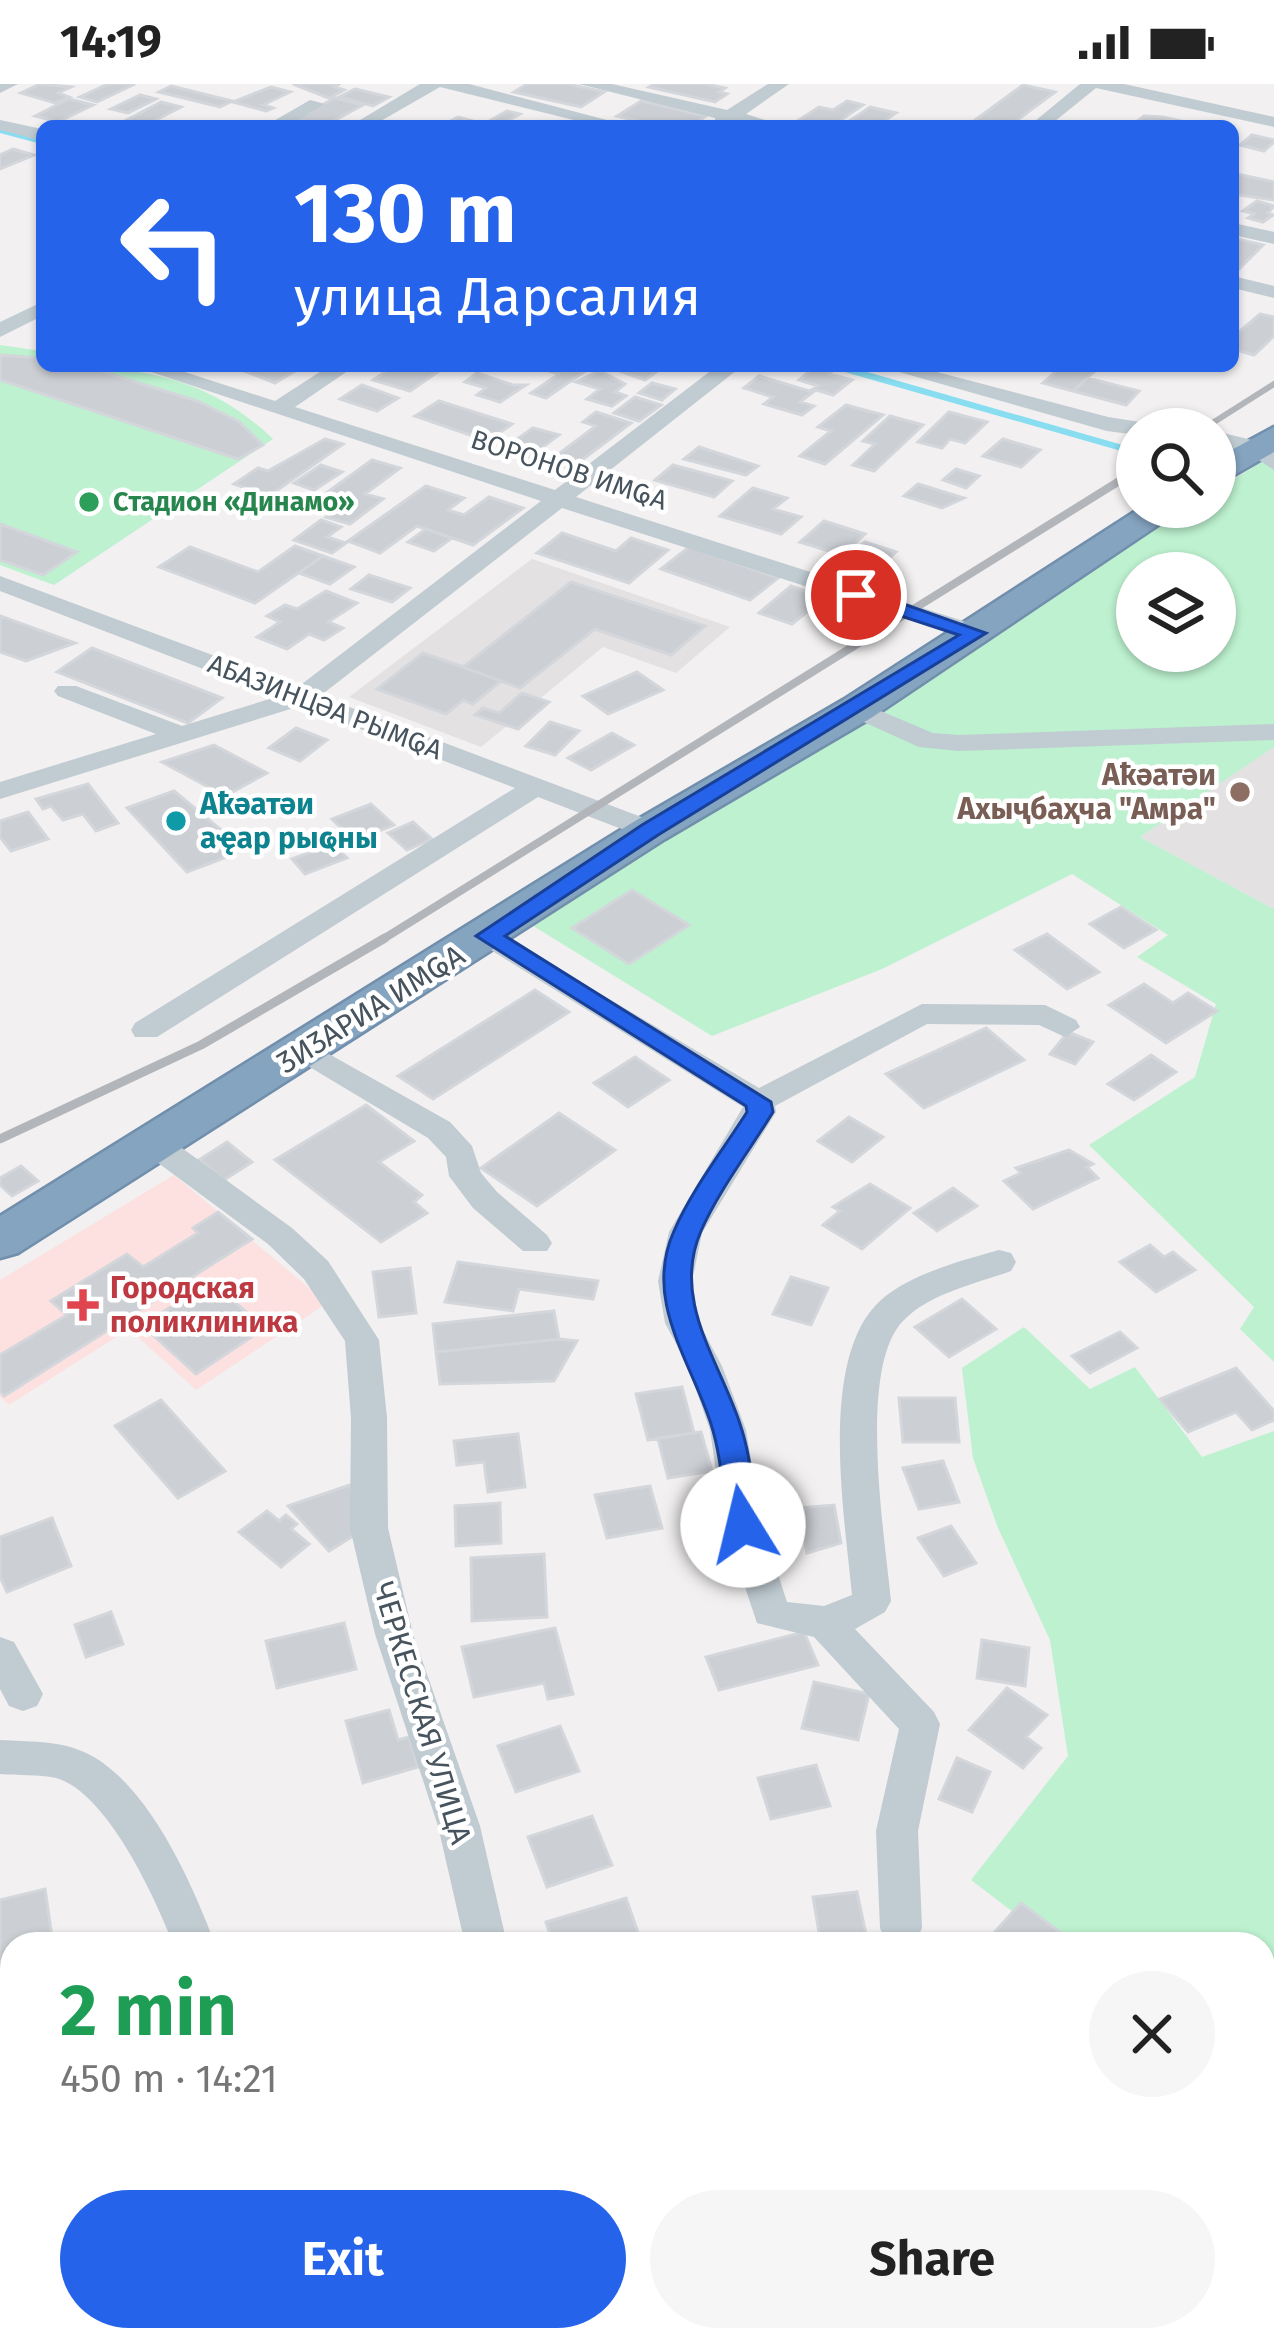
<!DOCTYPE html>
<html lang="en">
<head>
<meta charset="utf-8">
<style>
	body { margin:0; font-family:"Fira Sans",sans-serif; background:#f6f6f6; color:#222; height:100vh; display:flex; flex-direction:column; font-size:45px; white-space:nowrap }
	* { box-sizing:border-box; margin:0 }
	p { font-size:39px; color:#767676 }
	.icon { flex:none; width:66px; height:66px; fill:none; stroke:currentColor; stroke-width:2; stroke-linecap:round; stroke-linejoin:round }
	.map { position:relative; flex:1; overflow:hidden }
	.details { position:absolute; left:0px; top:1848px; width:1275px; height:420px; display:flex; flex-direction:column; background:#fff; border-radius:36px 36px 0 0; box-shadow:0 3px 9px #0004 }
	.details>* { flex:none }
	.hud { position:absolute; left:36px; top:36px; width:1203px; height:252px; border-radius:18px; box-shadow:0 3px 9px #0004; background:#2563eb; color:#fff; overflow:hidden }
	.fabs { position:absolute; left:1116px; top:324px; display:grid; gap:24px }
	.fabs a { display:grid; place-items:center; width:120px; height:120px; border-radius:50%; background:#fff; box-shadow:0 3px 9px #0004; font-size:60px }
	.pin { position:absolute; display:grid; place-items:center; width:102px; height:102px; color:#fff; margin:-51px; border:6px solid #fff; border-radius:50%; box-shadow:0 3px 12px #0007 }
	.me { position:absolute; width:132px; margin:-66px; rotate:351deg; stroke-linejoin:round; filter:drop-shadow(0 0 9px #0008) }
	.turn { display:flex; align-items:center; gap:42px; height:252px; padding:0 60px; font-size:54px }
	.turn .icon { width:156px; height:156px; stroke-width:2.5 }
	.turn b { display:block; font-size:84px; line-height:102px }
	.round { display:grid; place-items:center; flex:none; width:126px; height:126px; border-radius:63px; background:#f6f6f6 }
	.head { display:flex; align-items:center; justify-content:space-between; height:204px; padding:0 60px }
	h1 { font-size:72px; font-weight:700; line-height:90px; color:#1e9e55 }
	.primary-button { display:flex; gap:24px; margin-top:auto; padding:24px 60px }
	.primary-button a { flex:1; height:138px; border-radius:72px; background:#2563eb; color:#fff; font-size:48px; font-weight:700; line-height:138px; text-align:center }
	.primary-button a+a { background:#f6f6f6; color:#222 }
	.status { display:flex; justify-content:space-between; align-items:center; height:84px; padding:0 60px; background:#fff; direction:ltr }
	.status svg { height:33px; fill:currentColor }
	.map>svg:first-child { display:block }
	.education { fill:#e3e1e2 }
	.medical { fill:#fce1e0 }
	.green { fill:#bdf1cf; fill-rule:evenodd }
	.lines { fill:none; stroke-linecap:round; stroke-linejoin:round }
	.stream { stroke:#88ddf0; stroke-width:6 }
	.building { fill:#cccfd4; stroke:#d3d6db; stroke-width:3 }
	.highway-casing { stroke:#718fac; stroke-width:5 }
	.minor { fill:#c0cbd2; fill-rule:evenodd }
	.highway { fill:#85a4c0; fill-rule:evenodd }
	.rail-far2 { stroke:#b2b5ba; stroke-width:6 }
	.rail-far1 { stroke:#b2b5ba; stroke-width:8 }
	.rail { stroke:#b2b5ba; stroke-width:9 }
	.route { fill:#2563eb; stroke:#184099; stroke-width:3 }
	.leisure-dot { fill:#2e9e5b; stroke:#fff; stroke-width:4.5 }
	.education-dot { fill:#8d6e63; stroke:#fff; stroke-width:4.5 }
	.culture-dot { fill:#0f9aa8; stroke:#fff; stroke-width:4.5 }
	.health-dot { fill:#e0444e; stroke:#fff; stroke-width:4.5 }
	.labels { text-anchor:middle; stroke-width:9; stroke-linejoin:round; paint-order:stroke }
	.far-street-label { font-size:27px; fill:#47545e; stroke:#fff }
	.far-leisure-label { font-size:27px; font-weight:bold; fill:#27864d; stroke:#fff; text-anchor:start }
	.education-label { font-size:30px; font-weight:bold; fill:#785e54; stroke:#fff; text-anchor:end }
	.culture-label { font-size:30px; font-weight:bold; fill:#0d838f; stroke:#fff; text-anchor:start }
	.street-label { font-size:30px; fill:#47545e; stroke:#fff }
	.health-label { font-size:30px; font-weight:bold; fill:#be3a42; stroke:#fff; text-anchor:start }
</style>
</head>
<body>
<div class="status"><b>14:19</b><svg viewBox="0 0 49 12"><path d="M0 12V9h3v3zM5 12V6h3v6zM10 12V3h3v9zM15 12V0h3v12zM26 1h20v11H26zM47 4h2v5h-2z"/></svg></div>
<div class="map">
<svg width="1274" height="2268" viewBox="0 0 1274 2268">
	<rect width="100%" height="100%" fill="#f2f0f0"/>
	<path class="education" d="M532,475l198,68 -54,46 -73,-26 -122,100 -132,-50z
		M1274,662v163l-134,-72z"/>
	<path class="medical" d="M174,1091l153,128 -131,87 -67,-61 -120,76 -9,-8v-117z"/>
	<path class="green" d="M0,261l42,6v15c91,0 162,7 231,73l-219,146 -54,-20z
		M1274,370v293l-134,90 134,72v453l-34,-33 14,-22 -165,-162 106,-68 21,-73 -79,-47 31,-22 -96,-61 -190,95 -170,67 -182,-112 661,-417h24v-16zM1137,489h78v78h-78z
		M1024,1243l66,62 45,-22 67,90 72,-26v921h-232l3,-12h218v-396h-208l-84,-64 97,-124 -18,-116 -52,-112 -25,-70 -11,-90z
		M103,2256h233v12h-235z"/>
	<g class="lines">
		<path class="stream" d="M0,46l42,11
			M835,282l287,82"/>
	</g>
	<path class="building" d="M40,0l31,3 -13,6 11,4 -14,6 -34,-10z
		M108,0h27l-38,18 -17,-5z
		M293,0h47l-6,3 10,3 -15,8z
		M527,0h41l36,8 -23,15 -67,-15z
		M654,0h51l20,4 -6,4 8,2 -12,8 -66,-15z
		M1023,1l32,7 -46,34h-42z
		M171,2l61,15 -12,6 -61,-15z
		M271,3l19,5 -27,13 10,3 -7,3 -33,-9z
		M355,5l34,8 -16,9 -34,-9z
		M140,11l16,4 -28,14 -17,-4z
		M335,14l28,7 -39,21h-41z
		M69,15l24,6 -35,17 -23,-6z
		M641,17l65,15 -15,10h-31l-43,-10z
		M847,17l16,4 -31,21 -33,-6 20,-13 14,3z
		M161,18l20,5 -31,16 -35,3z
		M870,23l26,6 -19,13 -29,-4z
		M507,27l13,3 -22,12h-57l17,-9 26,7z
		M1144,32l19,1 40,9h-72z
		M1252,51l22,5v2l-10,9 -24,-6z
		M13,65l21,6 -34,14v-14z
		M1237,90l37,8v18l-41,-6z
		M1257,117l17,5 -6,7 5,2 -10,7 -15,-4 6,-4 -11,-3z
		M1233,154l30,7 -30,30z
		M1260,230l14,3v19l-20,19 -21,-6v-12z
		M0,271l42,3v8h43l112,35 41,20 25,24 -25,14 -238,-79z
		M232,282h71l-28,17z
		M394,282h39l9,3 -32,22 -37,-11z
		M568,282l17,5 -39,27 -15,-5 28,-19 -22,-7z
		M606,282h53l4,1 -18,13z
		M816,282l18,4 -5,4 23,6 -19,15 -20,-6 5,-3 -19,-6z
		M1062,282h19l15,4 -23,21 -30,-8z
		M600,287l25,13 -10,8 11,4 -14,10 -25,-7 13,-10 -24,-7z
		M477,289l36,12h13l-26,17 -23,-7 9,-7 -21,-6z
		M759,292l54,16 -13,10 14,4 -12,9 -38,-11 9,-7 -29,-9z
		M1087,294l52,13 -13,14 -53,-14z
		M652,299l23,6 -13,11 -23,-7z
		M362,301l36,13 -21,13 -37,-12z
		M635,313l26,8 -22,16 -25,-8z
		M439,317l73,23 -24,17 -73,-25z
		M846,321l37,10 -58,49 -25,-8 31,-25 -13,-4z
		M596,328l35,11 -61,46 -22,-7 48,-36 -13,-4z
		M949,328l38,10 -22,21 -15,-4 -8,9 -24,-6z
		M890,332l33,9 -49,46 -21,-6 22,-21 -12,-3z
		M533,344l26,7 -30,22 -26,-8z
		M325,355l18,5 -90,63 -17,-6 16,-11 -18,-6 24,-16 10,3z
		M1003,355l37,11 -19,17 -38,-11z
		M699,363l59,19 -12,9 -62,-16z
		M372,376l28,8 -35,26 18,5 -33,25 -24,-7 10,-8 -22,-7z
		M321,381l21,7 -28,18 -20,-7z
		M673,381l59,16 -18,16 -59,-17z
		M956,385l23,7 -13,12 -23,-8z
		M918,400l46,14 -22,10 -38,-12z
		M426,402l38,12 -16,12 16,5 25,-18 34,11 -50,37 -56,-19 -37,27 -32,-12z
		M753,404l34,10 -14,11 28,8 -20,17 -61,-18z
		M321,436l20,7 -14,10 19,6 -14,10 -38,-13z
		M824,437l41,13 -23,21 -42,-13z
		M0,440l77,28 -34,23 -43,-15z
		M426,445l26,9 -18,13 -26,-9z
		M562,449l54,18 15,-13 37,12 -39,33 -92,-30z
		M865,458l31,10 -19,17 -32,-10z
		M295,462l28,10 -68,47 -96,-36 31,-20 68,25z
		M689,463l89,31 -28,22 -89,-31z
		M323,472l31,11 -24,17 -31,-11z
		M369,491l41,13 -18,14 -41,-13z
		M571,498l134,44 -34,29 -76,-26 -75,59 -57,-21z
		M791,502l33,12 -32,26 -33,-11z
		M326,507l31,12 -29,19 15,6 -19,12 -15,-6 -22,15 -30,-12 23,-15 -13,-6 18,-11 12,4z
		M0,532l75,27 -49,18 -26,-9z
		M92,564l130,50 -34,25 -131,-51z
		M423,569l40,14 38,14 -28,23 -10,-4 -17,14 -69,-25z
		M637,588l26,18 -55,24 -25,-18z
		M522,609l27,9 -31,27 -43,-14 8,-7 16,5z
		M550,638l29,9 -24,24 -29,-9z
		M296,644l31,12 -27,21 -31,-13z
		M612,649l22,12 -43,25 -23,-12z
		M214,661l53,28 -42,23 -63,-34z
		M88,700l30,39 -22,8 -13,-17 -20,6 -12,-14 -8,3 -7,-10z
		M174,707l52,43 -7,3 16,17 -48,18 -60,-64z
		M371,720l23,21 -40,16 -22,-22z
		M28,728l20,27 -37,12 -11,-14v-16z
		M413,738l19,17 -25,11 -19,-17z
		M333,760l14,14 -42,16 -13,-15z
		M632,806l57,35 -60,39 -57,-36z
		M1121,823l35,23 -32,18 -34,-24z
		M1047,850l52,38 -32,17 -52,-39z
		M1144,900l29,19 15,-10 29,18 -51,32 -57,-38z
		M535,906l34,22 -136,87 -35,-23z
		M986,944l38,32 -100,48 -38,-34z
		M1068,948l25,10 -18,22 -25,-10z
		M1151,971l25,17 -42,28 -26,-16z
		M635,973l34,23 -41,27 -34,-24z
		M366,1021l48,36 -35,21 43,33 -8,7 13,11 -46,29 -106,-82z
		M559,1029l56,37 -78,56 -56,-38z
		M849,1033l34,20 -31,25 -34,-21z
		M227,1058l25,20 -28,18 -25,-20z
		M1069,1066l24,14 -6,3 11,11 -65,31 -29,-28 17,-8 -5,-5z
		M21,1082l17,15 -26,15 -12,-11v-7z
		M870,1100l40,24 -48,41 -39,-24 17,-14 -7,-4z
		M953,1104l24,18 -40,25 -23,-18z
		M218,1128l34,27 -248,157 -4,-5v-36l67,-40 -16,-14 76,-47 16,13 55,-34 -5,-5z
		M1150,1161l14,12 9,-5 22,18 -39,22 -36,-30z
		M458,1178l140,19 -5,18 -74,-10 -6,22 -68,-9z
		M410,1184l6,45 -37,4 -6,-45z
		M791,1193l37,11 -17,37 -38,-11z
		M211,1198l54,46 -69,46 -54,-49z
		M962,1215l34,30 -47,28 -34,-30z
		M554,1227l5,28 -123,13 -3,-28z
		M1120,1248l17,16 -47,25 -18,-17z
		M559,1255l18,2 -23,40 -114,3 -4,-32z
		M1236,1284l38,43v9l-22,10 -16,-18 -48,20 -28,-33z
		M682,1303l12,46 -46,7 -12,-46z
		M899,1314h56l4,44h-56z
		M161,1316l64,71 -47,27 -63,-72z
		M701,1348l11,39 -44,7 -10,-40z
		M518,1350l7,53 -37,5 -4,-30 -27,3 -3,-24z
		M943,1377l16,41 -40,7 -16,-41z
		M350,1401l11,46 -32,20 -41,-45z
		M650,1402l12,42 -55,10 -12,-43z
		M500,1419l1,40 -45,3 -1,-40z
		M834,1421l7,38 -34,10 -9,-45z
		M267,1427l12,10 7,-6 11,9 -6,5 18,15 -28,23 -42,-35z
		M52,1434l19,48 -64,26 -7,-15v-40z
		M951,1442l25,37 -32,13 -26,-38z
		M544,1470l3,63 -75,4 -1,-63z
		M111,1528l12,32 -37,13 -11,-32z
		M344,1539l12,46 -79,19 -11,-47z
		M555,1544l18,66 -25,5 -4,-16 -70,14 -12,-50z
		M804,1548l14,33 -99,25 -13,-33z
		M982,1556l47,8 -4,38 -48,-8z
		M814,1598l55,12 -11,46 -56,-12z
		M1007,1604l40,27 -21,22 15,11 -18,20 -54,-38z
		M389,1626l9,30 11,-3 9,30 -55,16 -17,-62z
		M560,1642l19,45 -63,21 -18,-46z
		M957,1674l33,14 -18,40 -33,-13z
		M816,1681l14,41 -59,13 -13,-41z
		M592,1732l20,49 -65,22 -19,-50z
		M45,1805l8,55h-41v40l-12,3v-87z
		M857,1808l11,52h-47l-8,-47z
		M626,1814l16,46h-89l-7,-22z
		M1021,1819l40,30 -9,11h-51l-10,-8z
		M12,2022v78l-12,1v-78z
		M355,2256h56l3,12h-67l-2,-8z
		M685,2256h92l-49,12h-40z"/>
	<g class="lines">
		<defs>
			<path id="highway" d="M1274,343v25l-59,34v-27z
				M1142,423h43l-314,211 -206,121 -647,414 -18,5v-42l635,-395 208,-121z"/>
		</defs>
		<use href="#highway" class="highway-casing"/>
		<path class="minor" d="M0,0h18l-18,9z
			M420,0h49l161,42h-32l-158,-39 -68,39h-22z
			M579,0h33l115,26 41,-26h21l-43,30 38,12 -51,-4 -18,4v-8z
			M1080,0h44l150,33v10l-178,-39 -47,38h-20z
			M310,16l15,4 -37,22h-23z
			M0,36l42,9v12l-42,-11z
			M1233,139l41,9v12l-41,-9z
			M1233,192l41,10v12l-41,-10z
			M42,218v14l-42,21v-15z
			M133,282h33l109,35 54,-35h26l-60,41 260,83 162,-124h25l-166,131 409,131 4,5 -4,5h-18l-405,-130 -242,188 340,128 4,6 -4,6h-20l-102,-39 -381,240h-22l-4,-7 4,-7 380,-235 -215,-82 -300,93v-17l156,-48 -98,-38 -4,-5 4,-5h18l106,40 94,-29 -276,-106v-15l298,111 243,-186z
			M878,282h36l194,51 45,7 3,5h-19v6l-30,-4z
			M1215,347l49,12 10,8v19l-26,-17 -33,-8z
			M857,617l76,32 26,2 315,-11v16l-315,11 -40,-4 -71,-32 -4,-6z
			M488,843l271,161 163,-84 123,1 31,15 4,7 -15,10 -26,-12 -112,-1 -152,82 1,6 -74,121 -10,48 7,42 23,43 24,64 16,95 25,77 37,4 28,-11c-7,-77 -35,-238 29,-295 31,-27 80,-39 118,-50l12,3 5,9 -5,9c-36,13 -81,22 -108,50 -46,47 -18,217 -12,280l-6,11 -30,17 79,83 6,12 -22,107 4,97 -6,14h-30l-6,-14 -4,-97 23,-102 -85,-92 -57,-14 -33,-98 -14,-95 -22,-64 -23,-43 -7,-42 11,-49 74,-125 -265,-165 -5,-6 5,-6z
			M304,956l146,82 22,24 9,27 16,19 50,43 5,8 -5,8h-24l-50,-43 -24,-32 -3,-19 -18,-19 -135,-81 -4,-7 4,-7z
			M153,1048l11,3 128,93 36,33 51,79 8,78 1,110 25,106 67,192 27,118h-42l-27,-118 -63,-192 -25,-106 1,-110 -6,-77 -41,-62 -36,-35 -126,-93 -5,-8 5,-8z
			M0,1553l14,5 29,52 -6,12 -14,5 -14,-5 -9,-17z
			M0,1656c28,2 57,0 84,12 63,28 108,131 131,192h-42c-17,-45 -66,-152 -117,-166 -17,-4 -38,-2 -56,-4z
			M155,2256h48l-2,12h-48z
			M552,2256h48l3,12h-48z"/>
		<use href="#highway" class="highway"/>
		<path class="rail-far2" d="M1203,345l71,-45"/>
		<path class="rail-far1" d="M380,857l757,-471"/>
		<path class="rail" d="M0,1055l201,-94 184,-107"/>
	</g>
	<path class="route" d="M849,506h15l122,43 -328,202 -153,101 266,166 2,10c-23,38 -54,78 -72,119 -30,69 18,129 39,193 11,32 13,68 19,101l-5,8h-21l-5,-8c-5,-33 -7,-70 -17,-101 -21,-65 -68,-124 -37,-193 18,-42 49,-81 73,-119l-1,-6 -270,-170 166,-111 317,-190 -110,-36z"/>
	<circle class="leisure-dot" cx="89" cy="418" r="12"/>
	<circle class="education-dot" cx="1240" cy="708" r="12"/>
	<circle class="culture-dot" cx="176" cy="737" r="12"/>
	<path class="health-dot" d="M77 1203h12v12h12v12h-12v12h-12v-12h-12v-12h12z"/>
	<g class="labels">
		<g class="far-street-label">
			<text transform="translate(569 386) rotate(18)" y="9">ВОРОНОВ ИМҨА</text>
			<text transform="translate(325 623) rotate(21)" y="9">АБАЗИНЦӘА РЫМҨА</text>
		</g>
		<g class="far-leisure-label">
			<text x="113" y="427">Cтадион «Динамо»</text>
		</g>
		<g class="education-label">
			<text x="1216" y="701">Аҟәатәи<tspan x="1216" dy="34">Ахыҷбаҳча "Амра"</tspan></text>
		</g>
		<g class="culture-label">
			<text x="200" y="730">Аҟәатәи<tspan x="200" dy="34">аҿар рыҩны</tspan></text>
		</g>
		<g class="street-label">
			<text transform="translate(371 925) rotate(-32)" y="10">ӠИӠАРИА ИМҨА</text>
			<text transform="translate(422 1629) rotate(73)" y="10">ЧЕРКЕССКАЯ УЛИЦА</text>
		</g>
		<g class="health-label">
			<text x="110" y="1214">Городская<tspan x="110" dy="34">поликлиника</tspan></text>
		</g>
	</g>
</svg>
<div class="fabs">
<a><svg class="icon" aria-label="search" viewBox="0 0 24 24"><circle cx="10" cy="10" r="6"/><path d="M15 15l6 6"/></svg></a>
<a><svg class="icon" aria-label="layers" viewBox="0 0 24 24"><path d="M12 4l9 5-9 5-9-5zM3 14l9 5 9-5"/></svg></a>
</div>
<div class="pin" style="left:856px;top:511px;background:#d93025"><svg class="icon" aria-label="arrive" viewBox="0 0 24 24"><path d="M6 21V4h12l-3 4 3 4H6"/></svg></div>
<svg class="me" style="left:743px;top:1441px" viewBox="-20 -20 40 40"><circle r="19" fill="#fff"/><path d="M0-13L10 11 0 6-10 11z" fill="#2563eb"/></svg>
<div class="hud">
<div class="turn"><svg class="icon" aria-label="left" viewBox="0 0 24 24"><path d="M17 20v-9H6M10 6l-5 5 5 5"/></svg><div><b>130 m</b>улица Дарсалия</div></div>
</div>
<section class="details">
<div class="head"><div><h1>2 min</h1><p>450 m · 14:21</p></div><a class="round"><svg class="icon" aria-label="close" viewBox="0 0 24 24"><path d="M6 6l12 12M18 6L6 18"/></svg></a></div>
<div class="primary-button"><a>Exit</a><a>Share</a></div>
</section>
</div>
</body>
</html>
